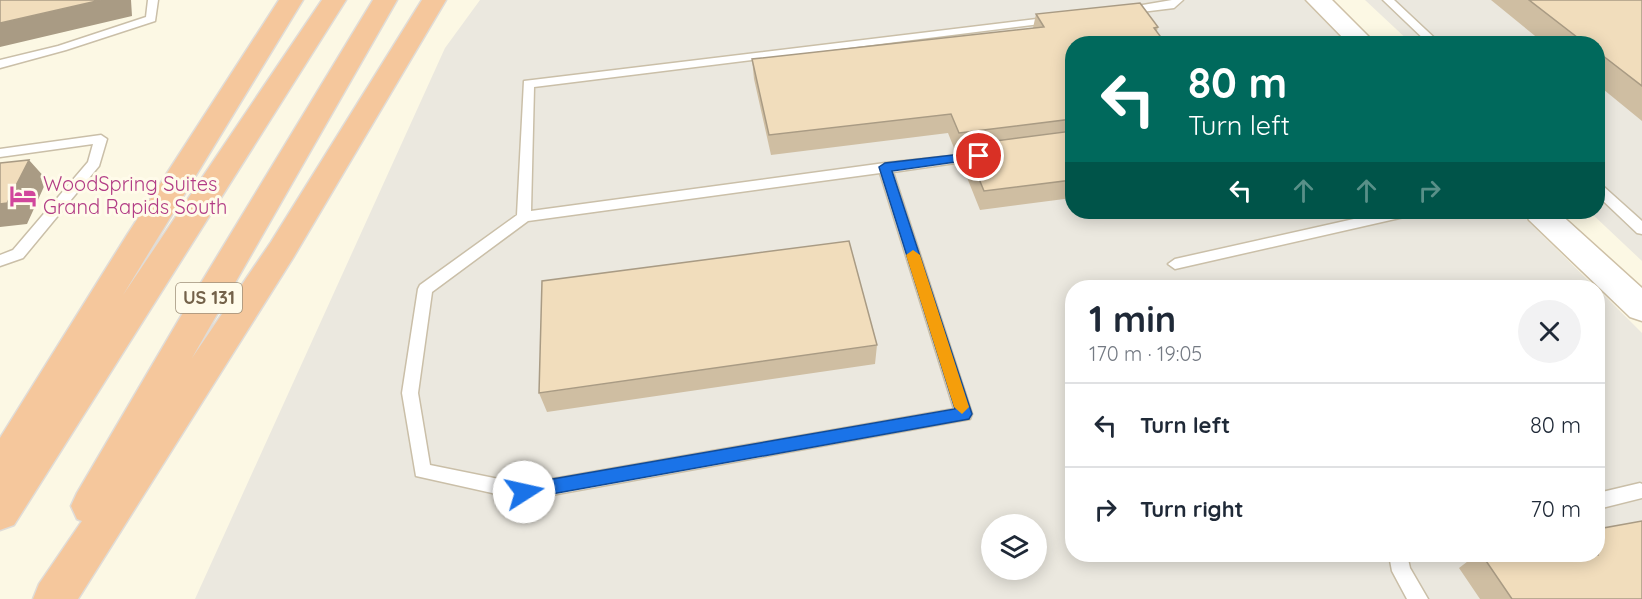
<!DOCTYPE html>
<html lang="en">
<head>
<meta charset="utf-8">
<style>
	body { margin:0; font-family:Quicksand,sans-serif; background:#f2f2f3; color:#1f2937; height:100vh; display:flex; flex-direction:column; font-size:22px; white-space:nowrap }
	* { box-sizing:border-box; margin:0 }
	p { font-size:20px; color:#747a83 }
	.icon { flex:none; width:33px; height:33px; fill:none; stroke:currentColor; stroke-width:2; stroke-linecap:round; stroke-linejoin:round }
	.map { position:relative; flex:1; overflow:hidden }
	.drawer { position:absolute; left:1065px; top:280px; width:540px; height:282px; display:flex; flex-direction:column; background:#fff; border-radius:24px; box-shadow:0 3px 15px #0003 }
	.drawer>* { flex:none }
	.top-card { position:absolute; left:1065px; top:36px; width:540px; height:183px; border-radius:24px; box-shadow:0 3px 15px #0003; background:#00695c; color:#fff; overflow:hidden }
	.tools { position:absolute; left:981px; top:514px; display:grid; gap:12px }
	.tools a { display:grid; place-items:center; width:66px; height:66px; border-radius:50%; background:#fff; box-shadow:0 3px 15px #0003; font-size:30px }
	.pin { position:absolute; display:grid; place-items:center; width:51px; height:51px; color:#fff; margin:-26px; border:3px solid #fff; border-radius:50%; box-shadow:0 2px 6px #0007 }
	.me { position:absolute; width:66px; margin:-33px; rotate:80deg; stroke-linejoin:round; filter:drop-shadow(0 0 4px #0008) }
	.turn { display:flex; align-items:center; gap:21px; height:126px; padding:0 24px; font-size:27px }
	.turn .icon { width:78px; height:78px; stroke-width:2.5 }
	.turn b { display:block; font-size:42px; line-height:51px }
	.lanes { display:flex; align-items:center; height:57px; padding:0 24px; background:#0003; justify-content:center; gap:30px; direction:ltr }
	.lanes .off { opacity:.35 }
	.round { display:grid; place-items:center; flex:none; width:63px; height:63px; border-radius:32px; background:#f2f2f3 }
	.head { display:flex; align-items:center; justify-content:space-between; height:102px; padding:0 24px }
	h1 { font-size:36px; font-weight:800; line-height:45px }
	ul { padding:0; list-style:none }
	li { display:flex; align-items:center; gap:18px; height:84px; padding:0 24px; border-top:2px solid #e0e1e3 }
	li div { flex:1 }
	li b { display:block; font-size:22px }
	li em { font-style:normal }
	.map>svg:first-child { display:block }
	.industrial { fill:#ebe8df; fill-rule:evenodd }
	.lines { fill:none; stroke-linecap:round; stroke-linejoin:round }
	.lane-casing { stroke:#cabfa8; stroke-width:3 }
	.secondary-casing { stroke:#cec0a6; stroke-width:3 }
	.highway-casing { stroke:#e0dcd7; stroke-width:3 }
	.lane { fill:#fff; fill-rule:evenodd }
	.secondary { fill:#fff; fill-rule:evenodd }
	.highway { fill:#f5c79c; fill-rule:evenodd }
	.wall { fill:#cfbea2 }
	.shaded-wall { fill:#a99b84 }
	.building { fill:#f1ddbc; stroke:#a99b84; stroke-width:1.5 }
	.route { fill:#1a73e8; stroke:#114b97; stroke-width:1.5 }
	.slow { fill:#f59e0b }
	.labels { text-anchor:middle; stroke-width:6; stroke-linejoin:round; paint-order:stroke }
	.shield { fill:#fffbea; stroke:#9e907a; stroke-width:1.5 }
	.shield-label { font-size:18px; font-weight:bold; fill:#74624a }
	.hotel-label { font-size:20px; fill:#b23c85; stroke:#fffbea; text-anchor:start }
</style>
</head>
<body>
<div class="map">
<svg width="1642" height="599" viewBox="0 0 1642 599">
	<rect width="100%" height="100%" fill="#fcf8e4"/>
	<path class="industrial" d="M480,0h827l44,43 -279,1v168h447l77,76h-524v267h526v-266l44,44v266h-1447l250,-551zM992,525h44v45h-44z
		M1365,0h277v261l-52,-49h8v-168l-187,-1z"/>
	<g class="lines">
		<defs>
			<path id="lane" d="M148,0h10l-3,21 -89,29 -66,18v-8l58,-14 88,-29z
				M1172,0h11l-9,8 -49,6 -6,-3 6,-3z
				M1383,0h11l47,44h-12z
				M1053,17l6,3 -2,2 -523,65 -3,124 354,-48 103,-11 2,3 -2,3 -5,1 -90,13 79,242 -2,5 -446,81 -108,-24 -14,-83 16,-104 2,-4 97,-70 7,-134zM880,173l74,236 -430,75 -94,-19 -12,-72 14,-101 96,-71z
				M101,135l6,4 -8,27 -76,92 -23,8v-11l13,-5 75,-88 5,-18 -93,13v-8z
				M1598,184l5,2 39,35v13l-5,-1 -39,-37z
				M1385,212h26l-7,5 -229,52 -7,-5 7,-5z
				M1640,483l2,1v14l-44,11v-16z
				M1389,555h18l3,13 18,31h-21l-15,-28z"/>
			<path id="secondary" d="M1306,0h26l44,44h-27z
				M1525,212h33l84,76v33l-12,-4 -101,-97z"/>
			<path id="highway" d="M279,0h24l-180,295 199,-295h24l-332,525 -14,5v-92l127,-203z
				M373,0h24l-205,358 79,-116 151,-242h24l-153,258 -215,341h-45l6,-15 43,-63 -5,-2 -6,-13 6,-13 107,-182z"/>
		</defs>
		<use href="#lane" class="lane-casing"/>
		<use href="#secondary" class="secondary-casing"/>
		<use href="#highway" class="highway-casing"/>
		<use href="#lane" class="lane"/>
		<use href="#secondary" class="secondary"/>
		<use href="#highway" class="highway"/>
	</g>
	<path class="wall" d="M1491,0h151v121l-44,-36v-41h-53z
		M1036,14l122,13 -1,4 -85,13v154l-92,12 -18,-45 2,-13 -8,1 -8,-20 -177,22 -17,-76 -2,-20 281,-31z
		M877,345l-2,19 -328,48 -8,-19z
		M1476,555h6l160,44h-162l-21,-31z"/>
	<path class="shaded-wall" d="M101,0h30l1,16 -132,31v-24z
		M29,160l18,20 -20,44 -27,3v-23z"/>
	<path class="building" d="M0,0h101l-101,23z
		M1529,0h113v86l-44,-34v-8h-12z
		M1140,3l18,24 -4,1 12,16h-94v75l-113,14 -8,-19 -182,21 -17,-76 292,-32 -8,-13z
		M1072,131v49l-88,11 -19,-46z
		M29,160l-22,43 -7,1v-41z
		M849,241l28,104 -338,48 3,-112z
		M1642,521v78h-130l-30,-44h116v-26z"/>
	<path class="route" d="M979,152l4,1v5l-91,13 80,243 -3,5 -445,80 -5,-2 -3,-5 3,-5 5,-3 431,-75 -76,-242 6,-4z"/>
	<path class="slow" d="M913,250l7,5 49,152 -7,7 -8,-7 -48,-152z"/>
	<defs>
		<symbol id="hotel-bare" viewBox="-9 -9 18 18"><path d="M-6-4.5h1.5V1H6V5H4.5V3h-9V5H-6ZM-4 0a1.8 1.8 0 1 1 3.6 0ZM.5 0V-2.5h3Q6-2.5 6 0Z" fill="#d1479c" stroke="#fffbea" stroke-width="2.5" paint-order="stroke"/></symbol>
	</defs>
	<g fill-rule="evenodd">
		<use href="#hotel-bare" x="4" y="177" width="38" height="38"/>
	</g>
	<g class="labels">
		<rect class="shield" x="176" y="283" width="66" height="30" rx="4.5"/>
		<g class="shield-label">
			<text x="209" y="304">US 131</text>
		</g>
		<g class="hotel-label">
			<text x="43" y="191">WoodSpring Suites<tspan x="43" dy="23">Grand Rapids South</tspan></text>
		</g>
	</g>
</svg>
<div class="tools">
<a><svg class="icon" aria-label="layers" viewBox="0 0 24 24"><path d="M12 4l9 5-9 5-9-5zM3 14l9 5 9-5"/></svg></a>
</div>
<div class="pin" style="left:979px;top:156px;background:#d93025"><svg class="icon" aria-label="arrive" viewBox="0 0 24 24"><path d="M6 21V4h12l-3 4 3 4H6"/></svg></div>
<svg class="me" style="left:524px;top:492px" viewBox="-20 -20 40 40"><circle r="19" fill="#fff"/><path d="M0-13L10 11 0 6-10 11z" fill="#1a73e8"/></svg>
<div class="top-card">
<div class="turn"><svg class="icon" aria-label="left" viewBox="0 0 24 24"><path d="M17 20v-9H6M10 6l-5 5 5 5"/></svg><div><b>80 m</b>Turn left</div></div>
<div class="lanes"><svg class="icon" aria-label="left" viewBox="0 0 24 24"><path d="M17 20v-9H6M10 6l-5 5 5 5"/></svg><svg class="icon off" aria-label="ahead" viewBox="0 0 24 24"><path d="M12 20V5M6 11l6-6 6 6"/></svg><svg class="icon off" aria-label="ahead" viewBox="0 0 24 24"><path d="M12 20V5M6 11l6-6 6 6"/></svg><svg class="icon off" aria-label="right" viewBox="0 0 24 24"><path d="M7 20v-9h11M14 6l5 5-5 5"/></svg></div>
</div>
<section class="drawer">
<div class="head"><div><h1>1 min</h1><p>170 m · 19:05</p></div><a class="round"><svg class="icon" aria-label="close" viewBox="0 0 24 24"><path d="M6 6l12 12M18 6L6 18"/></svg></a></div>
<ul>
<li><svg class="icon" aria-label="left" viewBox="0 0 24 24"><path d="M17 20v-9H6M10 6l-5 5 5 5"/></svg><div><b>Turn left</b></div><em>80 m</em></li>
<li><svg class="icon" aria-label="right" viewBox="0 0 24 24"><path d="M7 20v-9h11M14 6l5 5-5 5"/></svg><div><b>Turn right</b></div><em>70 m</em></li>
</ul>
</section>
</div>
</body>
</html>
